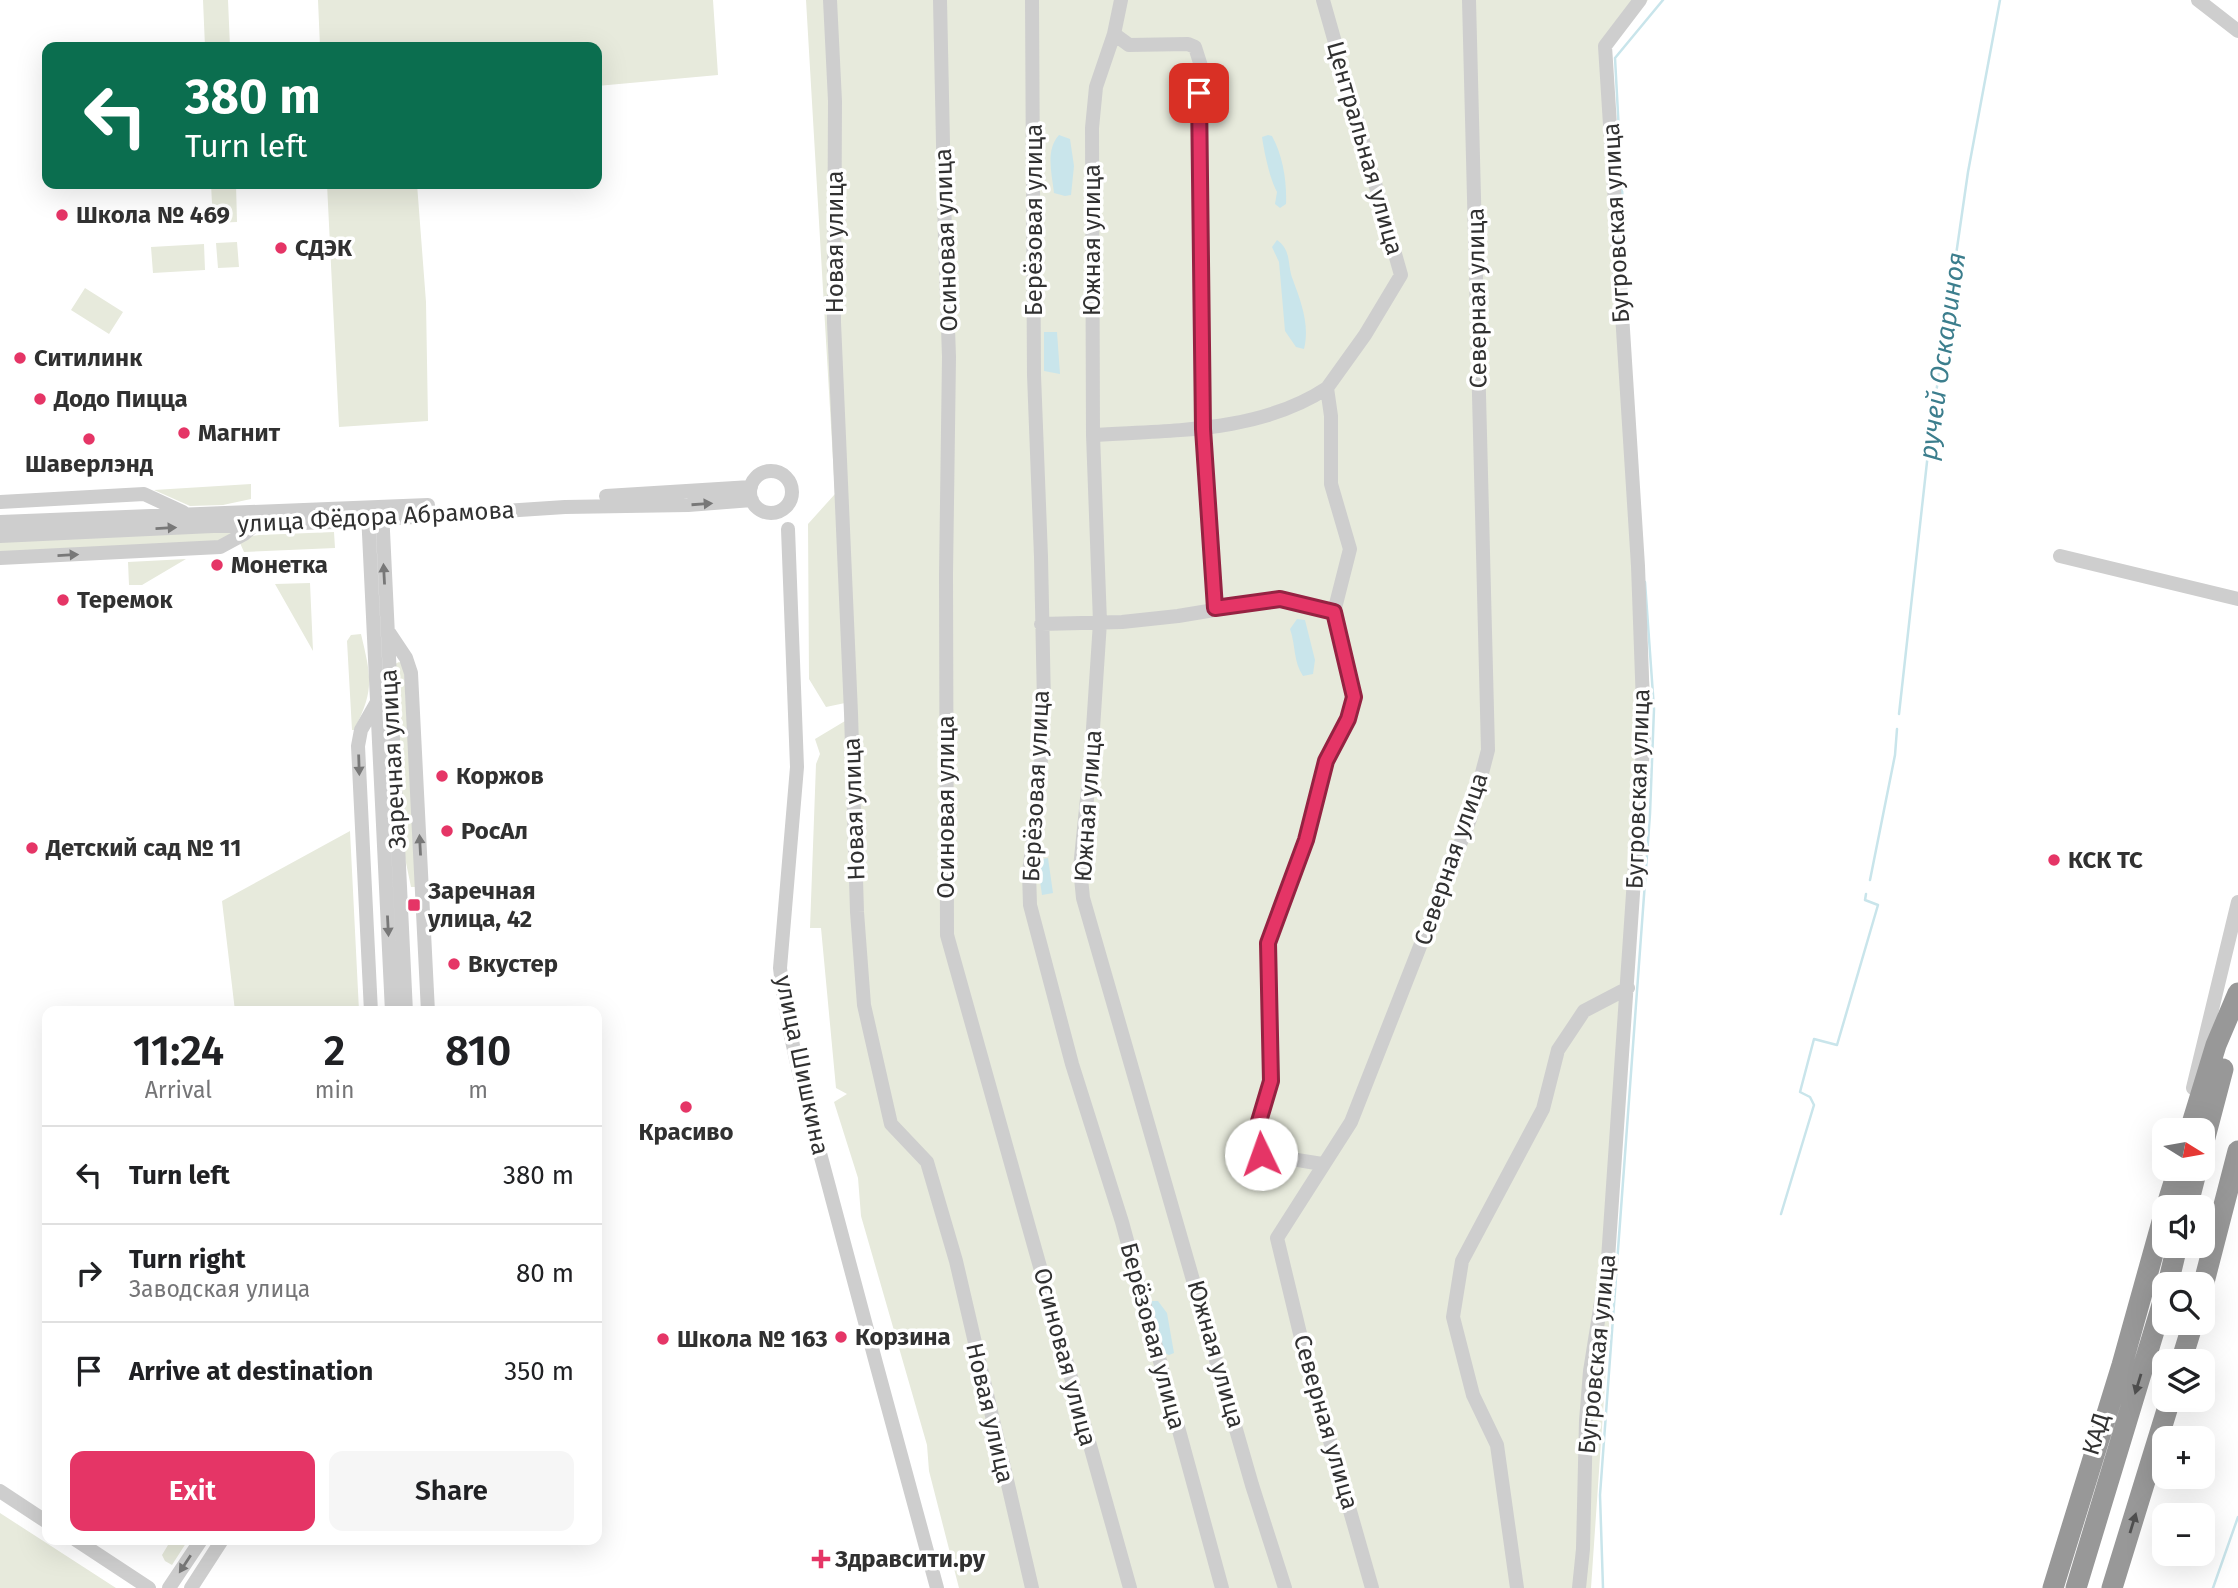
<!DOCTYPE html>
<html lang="en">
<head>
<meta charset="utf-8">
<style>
	body { margin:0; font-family:"Fira Sans",sans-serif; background:#f6f6f6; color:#202124; height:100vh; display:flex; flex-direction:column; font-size:26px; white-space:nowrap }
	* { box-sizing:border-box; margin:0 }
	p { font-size:23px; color:#757577 }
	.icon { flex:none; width:38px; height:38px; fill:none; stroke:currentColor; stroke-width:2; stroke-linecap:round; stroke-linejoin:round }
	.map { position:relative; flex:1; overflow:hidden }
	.sheet { position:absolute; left:42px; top:1006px; width:560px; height:539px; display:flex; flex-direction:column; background:#fff; border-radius:14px; box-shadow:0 7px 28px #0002 }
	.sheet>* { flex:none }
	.banner { position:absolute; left:42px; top:42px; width:560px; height:147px; border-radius:14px; box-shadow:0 7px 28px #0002; background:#0b6e4f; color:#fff; overflow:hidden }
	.needle { width:46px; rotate:101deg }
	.tools { position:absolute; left:2152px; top:1118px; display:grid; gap:14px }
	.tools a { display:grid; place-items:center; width:63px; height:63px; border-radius:14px; background:#fff; box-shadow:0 7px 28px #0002; font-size:35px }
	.pin { position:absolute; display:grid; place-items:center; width:60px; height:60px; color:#fff; margin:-30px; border-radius:14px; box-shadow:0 4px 10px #0006 }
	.me { position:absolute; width:77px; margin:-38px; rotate:357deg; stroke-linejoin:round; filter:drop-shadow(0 0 5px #0008) }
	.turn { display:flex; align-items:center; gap:24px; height:147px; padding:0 28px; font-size:32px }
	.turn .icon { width:91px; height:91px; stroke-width:2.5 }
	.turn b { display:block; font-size:49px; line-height:60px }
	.eta { display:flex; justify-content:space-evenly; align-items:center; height:119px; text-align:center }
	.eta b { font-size:42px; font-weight:600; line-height:49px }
	.action { display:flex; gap:14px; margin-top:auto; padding:14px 28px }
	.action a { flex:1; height:80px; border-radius:14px; background:#e53566; color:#fff; font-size:28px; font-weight:600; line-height:80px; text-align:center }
	.action a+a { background:#f6f6f6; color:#202124 }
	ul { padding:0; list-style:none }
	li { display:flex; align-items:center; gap:21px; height:98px; padding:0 28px; border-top:2px solid #e0e0e0 }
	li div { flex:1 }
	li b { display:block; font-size:26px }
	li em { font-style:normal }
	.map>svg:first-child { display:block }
	.green { fill:#e7eadc }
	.water { fill:#c9e5eb }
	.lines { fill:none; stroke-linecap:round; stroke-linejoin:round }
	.stream { stroke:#c9e5eb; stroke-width:2.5 }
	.minor { stroke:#cecece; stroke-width:14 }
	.highway { stroke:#989898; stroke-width:21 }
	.oneway { fill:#787878 }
	.oneway2 { fill:#505050 }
	.route-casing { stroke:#952242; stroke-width:18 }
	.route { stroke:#e53566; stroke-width:12 }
	.poi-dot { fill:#e53566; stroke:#fff; stroke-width:2.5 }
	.labels { text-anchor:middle; stroke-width:7; stroke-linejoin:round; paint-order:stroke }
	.street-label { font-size:24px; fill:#313131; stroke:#fff }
	.poi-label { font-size:24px; font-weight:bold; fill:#313131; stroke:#fff; text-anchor:start }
	.water-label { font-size:26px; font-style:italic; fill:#3c7e8d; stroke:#fff }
</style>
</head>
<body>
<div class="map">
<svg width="2238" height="1588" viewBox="0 0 2238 1588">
	<rect width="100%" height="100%" fill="#fff"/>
	<path class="green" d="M203,0h25l2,47h-25z
		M318,0h395l5,75 -121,11v-39h-277z
		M806,0h842l-39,47 42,665 -60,876h-632l-30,-117 -2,-26 -66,-229 -3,-38 -24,-76 13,-8 -11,-6 -15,-160h-11l6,-164 4,-10 -5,-15 30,-18v-18l-19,4 -17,-28 -1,-155 27,-30z
		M211,184h25l1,38 -24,1z
		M327,184h90l9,118 2,119 -89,6z
		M237,242l2,25 -21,1 -2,-25z
		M204,244l1,26 -52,3 -2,-26z
		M85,288l38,24 -14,22 -38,-24z
		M251,484v15l-28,6 -33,1 -36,-16z
		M235,531l-13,11 -222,11v-11z
		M334,532l1,16 -91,4 -4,-9 11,-7 8,-1z
		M186,559l-44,26h-13l-1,-23z
		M310,583l3,68 -38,-67z
		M361,634c10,43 14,55 -7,96h-2l-5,-89 4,-6z
		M399,662l5,2 12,223h-5l-6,-29 -10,-194z
		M350,831l9,180h-124l-13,-110z
		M0,1513l116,75h-116z
		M171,1540h17l-16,25 -7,-4 -3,-6z"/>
	<path class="water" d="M1059,135l11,4 4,27 -3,29 -6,1 -11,-3c-2,-19 -9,-43 5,-58z
		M1268,135l4,1c11,20 15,46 14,68l-6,4 -5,-4 2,-12c-7,-12 -13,-41 -15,-55z
		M1277,240c15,10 10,26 16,40 8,22 17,45 11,69l-8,-2 -11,-16 -6,-69 -7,-15z
		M1044,332h13l3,42 -16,-3z
		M1297,619l8,1 10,40 -2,14 -10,2c-10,-15 -7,-30 -13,-47z
		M1048,858l5,35 -11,2 -5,-35z
		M1152,1301h6l9,12 7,40 -5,2 -7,-3 -14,-47z"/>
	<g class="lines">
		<path class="stream" d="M1625,244l-10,-186 48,-58
			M1899,714l31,-279 38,-263 32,-172
			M1870,880l25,-125 2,-26
			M1781,1214l33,-109 -4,-8 -10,-5 14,-53 23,6 41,-140 -13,-5 1,-6
			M1603,1588l-3,-93 50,-681 4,-105 -9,-127
			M2213,1588l25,-71"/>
		<path class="minor" d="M830,0l5,101 -1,221 17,391 6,199 7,93 27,119 36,38 29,99 76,327
			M940,0l5,239 4,118 -3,218 1,360 183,653
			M1032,0l2,375 7,182 3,147 -5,88 -10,80 1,33 42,159 50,158 100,366
			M1121,0l-7,34 -18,53 -4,41 1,307 7,187 -9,137 -11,109 3,30 169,587 33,103
			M2198,0l40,31
			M1114,34l15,11 59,-1 7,3 6,19 -3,55 5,308 3,70 9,109
			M1093,435c79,-5 166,-2 234,-47
			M750 492a21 21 0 1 1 42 0a21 21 0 1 1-42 0Z
			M606,496l145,-9
			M0,502l144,-8 39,18
			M382,510l24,502
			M368,513l24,499
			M0,522l428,-17
			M788,529l9,238 -17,201c9,80 33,157 53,234 34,129 69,257 104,386
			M0,536l256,-12 82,-2 227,-15 123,-2 64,-5
			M2060,556l178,43
			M0,558l220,-11 24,-13 12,-10
			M1041,624l81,-2 56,-6 102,-17 54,13
			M388,631l18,27 5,15 17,339
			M371,1012l-13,-266 3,-16 16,-28
			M2193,1088l45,-186
			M1322,1164l-61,-10 -4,-26 14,-47 -3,-138 38,-103 21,-79 21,-42 6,-22 -20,-85 16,-63 -19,-65v-68l-4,-28 38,-53 36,-60 -78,-275
			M0,1491l47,31
			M76,1540l73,48
			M169,1588l32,-48
			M191,1588l31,-48
			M1372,1588l-69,-242 -26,-108 74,-116 119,-303 18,-69 -19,-750
			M1517,1588l-20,-143 -24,-50 -20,-78 9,-56 81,-152 15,-59 26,-39 44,-23
			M1579,1588l4,-39 3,-128 4,-50 18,-112 36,-526 -6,-167 -33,-520 35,-46"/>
		<path class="highway" d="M2190,1130l26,-85 22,-52
			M2203,1145l20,-76
			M2166,1208l12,-39
			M2187,1208l10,-39
			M2168,1284l9,-38
			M2203,1286l35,-135
			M2181,1362l12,-39
			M2053,1588l69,-223 43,-154
			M2076,1588l89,-293
			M2112,1588l58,-188"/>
	</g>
	<defs><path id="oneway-solid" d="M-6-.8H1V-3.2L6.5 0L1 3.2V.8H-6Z" transform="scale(1.75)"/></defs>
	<g class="oneway">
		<use href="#oneway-solid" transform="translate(702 504) rotate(-4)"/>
		<use href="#oneway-solid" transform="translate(166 528) rotate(-3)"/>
		<use href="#oneway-solid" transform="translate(68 555) rotate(-3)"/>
		<use href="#oneway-solid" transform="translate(384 574) rotate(-93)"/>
		<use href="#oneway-solid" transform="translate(359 765) rotate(88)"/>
		<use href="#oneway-solid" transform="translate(420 845) rotate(-93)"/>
		<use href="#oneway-solid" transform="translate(388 926) rotate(87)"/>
		<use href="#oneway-solid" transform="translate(185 1564) rotate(123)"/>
	</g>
	<g class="oneway2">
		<use href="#oneway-solid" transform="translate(2138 1384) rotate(107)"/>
		<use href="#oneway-solid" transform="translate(2133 1523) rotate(-73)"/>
	</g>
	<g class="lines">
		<defs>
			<path id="route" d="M1199,93l4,336 12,179 65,-9 54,13 20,85 -6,22 -22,42 -20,79 -38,103 3,138 -14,47 4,26"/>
		</defs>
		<use href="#route" class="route-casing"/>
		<use href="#route" class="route"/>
	</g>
	<g class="poi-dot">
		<circle cx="62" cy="215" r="7"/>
		<circle cx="281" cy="248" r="7"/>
		<circle cx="20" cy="358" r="7"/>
		<circle cx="40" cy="399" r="7"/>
		<circle cx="184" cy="433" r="7"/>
		<circle cx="89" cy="439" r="7"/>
		<circle cx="217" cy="565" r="7"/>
		<circle cx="63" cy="600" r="7"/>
		<circle cx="442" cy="776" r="7"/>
		<circle cx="447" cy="831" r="7"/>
		<circle cx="32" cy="848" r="7"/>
		<circle cx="2054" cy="860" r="7"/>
		<rect x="407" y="898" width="14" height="14" rx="3.5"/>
		<circle cx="454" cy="964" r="7"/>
		<circle cx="686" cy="1107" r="7"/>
		<circle cx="841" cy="1337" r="7"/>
		<circle cx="663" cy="1339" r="7"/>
		<path d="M817.5 1548.5h7v7h7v7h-7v7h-7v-7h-7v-7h7z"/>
	</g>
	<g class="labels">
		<g class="street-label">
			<text transform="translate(1365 148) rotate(74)" y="8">Центральная улица</text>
			<text transform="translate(1034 220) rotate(-90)" y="8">Берёзовая улица</text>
			<text transform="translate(1616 223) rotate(-93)" y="8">Бугровская улица</text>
			<text transform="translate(946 240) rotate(-92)" y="8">Осиновая улица</text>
			<text transform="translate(1092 240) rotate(-90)" y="8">Южная улица</text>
			<text transform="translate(835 242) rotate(-90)" y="8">Новая улица</text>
			<text transform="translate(1477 298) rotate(-91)" y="8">Северная улица</text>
			<text transform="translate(376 517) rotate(-3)" y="8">улица Фёдора Абрамова</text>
			<text transform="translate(393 759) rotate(-93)" y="8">Заречная улица</text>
			<text transform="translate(1036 786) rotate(-87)" y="8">Берёзовая улица</text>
			<text transform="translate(1638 789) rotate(-88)" y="8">Бугровская улица</text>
			<text transform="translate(1088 806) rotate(-86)" y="8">Южная улица</text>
			<text transform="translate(946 807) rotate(-90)" y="8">Осиновая улица</text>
			<text transform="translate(854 809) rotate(-92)" y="8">Новая улица</text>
			<text transform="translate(1451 859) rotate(-71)" y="8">Северная улица</text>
			<text transform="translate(802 1065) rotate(78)" y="8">улица Шишкина</text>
			<text transform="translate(1153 1336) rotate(75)" y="8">Берёзовая улица</text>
			<text transform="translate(1216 1354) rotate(74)" y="8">Южная улица</text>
			<text transform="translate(1597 1354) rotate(-84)" y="8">Бугровская улица</text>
			<text transform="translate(1065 1357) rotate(75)" y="8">Осиновая улица</text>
			<text transform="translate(990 1413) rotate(77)" y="8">Новая улица</text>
			<text transform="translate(1326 1422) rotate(74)" y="8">Северная улица</text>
			<text transform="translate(2096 1434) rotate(-73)" y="8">КАД</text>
		</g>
		<g class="poi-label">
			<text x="76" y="223">Школа № 469</text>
			<text x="295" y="256">СДЭК</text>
			<text x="34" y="366">Ситилинк</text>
			<text x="54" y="407">Додо Пицца</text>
			<text x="198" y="441">Магнит</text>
			<text x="89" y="472" text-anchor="middle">Шаверлэнд</text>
			<text x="231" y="573">Монетка</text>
			<text x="77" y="608">Теремок</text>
			<text x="456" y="784">Коржов</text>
			<text x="461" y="839">РосАл</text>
			<text x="46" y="856">Детский сад № 11</text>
			<text x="2068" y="868">КСК ТС</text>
			<text x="428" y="899">Заречная<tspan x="428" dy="28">улица, 42</tspan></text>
			<text x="468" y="972">Вкустер</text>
			<text x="686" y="1140" text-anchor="middle">Красиво</text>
			<text x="855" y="1345">Корзина</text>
			<text x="677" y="1347">Школа № 163</text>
			<text x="835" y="1567">Здравсити.ру</text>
		</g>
		<g class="water-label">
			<text transform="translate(1942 356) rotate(-82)" y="9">ручей Оскариноя</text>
		</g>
	</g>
</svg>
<div class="tools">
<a><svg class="needle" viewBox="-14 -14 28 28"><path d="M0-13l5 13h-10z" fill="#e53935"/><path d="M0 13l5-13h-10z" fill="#757577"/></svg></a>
<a><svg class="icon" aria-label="sound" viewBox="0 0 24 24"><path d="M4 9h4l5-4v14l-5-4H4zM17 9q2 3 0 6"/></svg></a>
<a><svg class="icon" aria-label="search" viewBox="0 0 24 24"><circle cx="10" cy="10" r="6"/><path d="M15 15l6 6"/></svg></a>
<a><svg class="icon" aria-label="layers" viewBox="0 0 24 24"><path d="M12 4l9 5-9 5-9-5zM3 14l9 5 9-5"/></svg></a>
<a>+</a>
<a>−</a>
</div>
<div class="pin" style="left:1199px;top:93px;background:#d93025"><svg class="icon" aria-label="arrive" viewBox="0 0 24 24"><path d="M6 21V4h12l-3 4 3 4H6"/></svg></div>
<svg class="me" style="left:1261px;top:1154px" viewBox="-20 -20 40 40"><circle r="19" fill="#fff"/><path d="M0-13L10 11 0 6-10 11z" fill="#e53566"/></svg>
<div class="banner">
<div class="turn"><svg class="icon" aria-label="left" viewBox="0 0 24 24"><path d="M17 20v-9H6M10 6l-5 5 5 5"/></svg><div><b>380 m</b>Turn left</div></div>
</div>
<section class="sheet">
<div class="eta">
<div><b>11:24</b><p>Arrival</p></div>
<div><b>2</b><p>min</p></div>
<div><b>810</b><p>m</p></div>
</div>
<ul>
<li><svg class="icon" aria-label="left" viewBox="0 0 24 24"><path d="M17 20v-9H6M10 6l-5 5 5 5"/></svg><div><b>Turn left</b></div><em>380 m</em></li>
<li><svg class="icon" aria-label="right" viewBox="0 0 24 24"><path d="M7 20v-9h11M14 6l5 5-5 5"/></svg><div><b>Turn right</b><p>Заводская улица</p></div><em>80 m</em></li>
<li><svg class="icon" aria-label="arrive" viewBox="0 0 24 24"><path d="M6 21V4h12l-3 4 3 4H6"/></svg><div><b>Arrive at destination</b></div><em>350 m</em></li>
</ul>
<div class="action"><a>Exit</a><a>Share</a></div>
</section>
</div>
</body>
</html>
